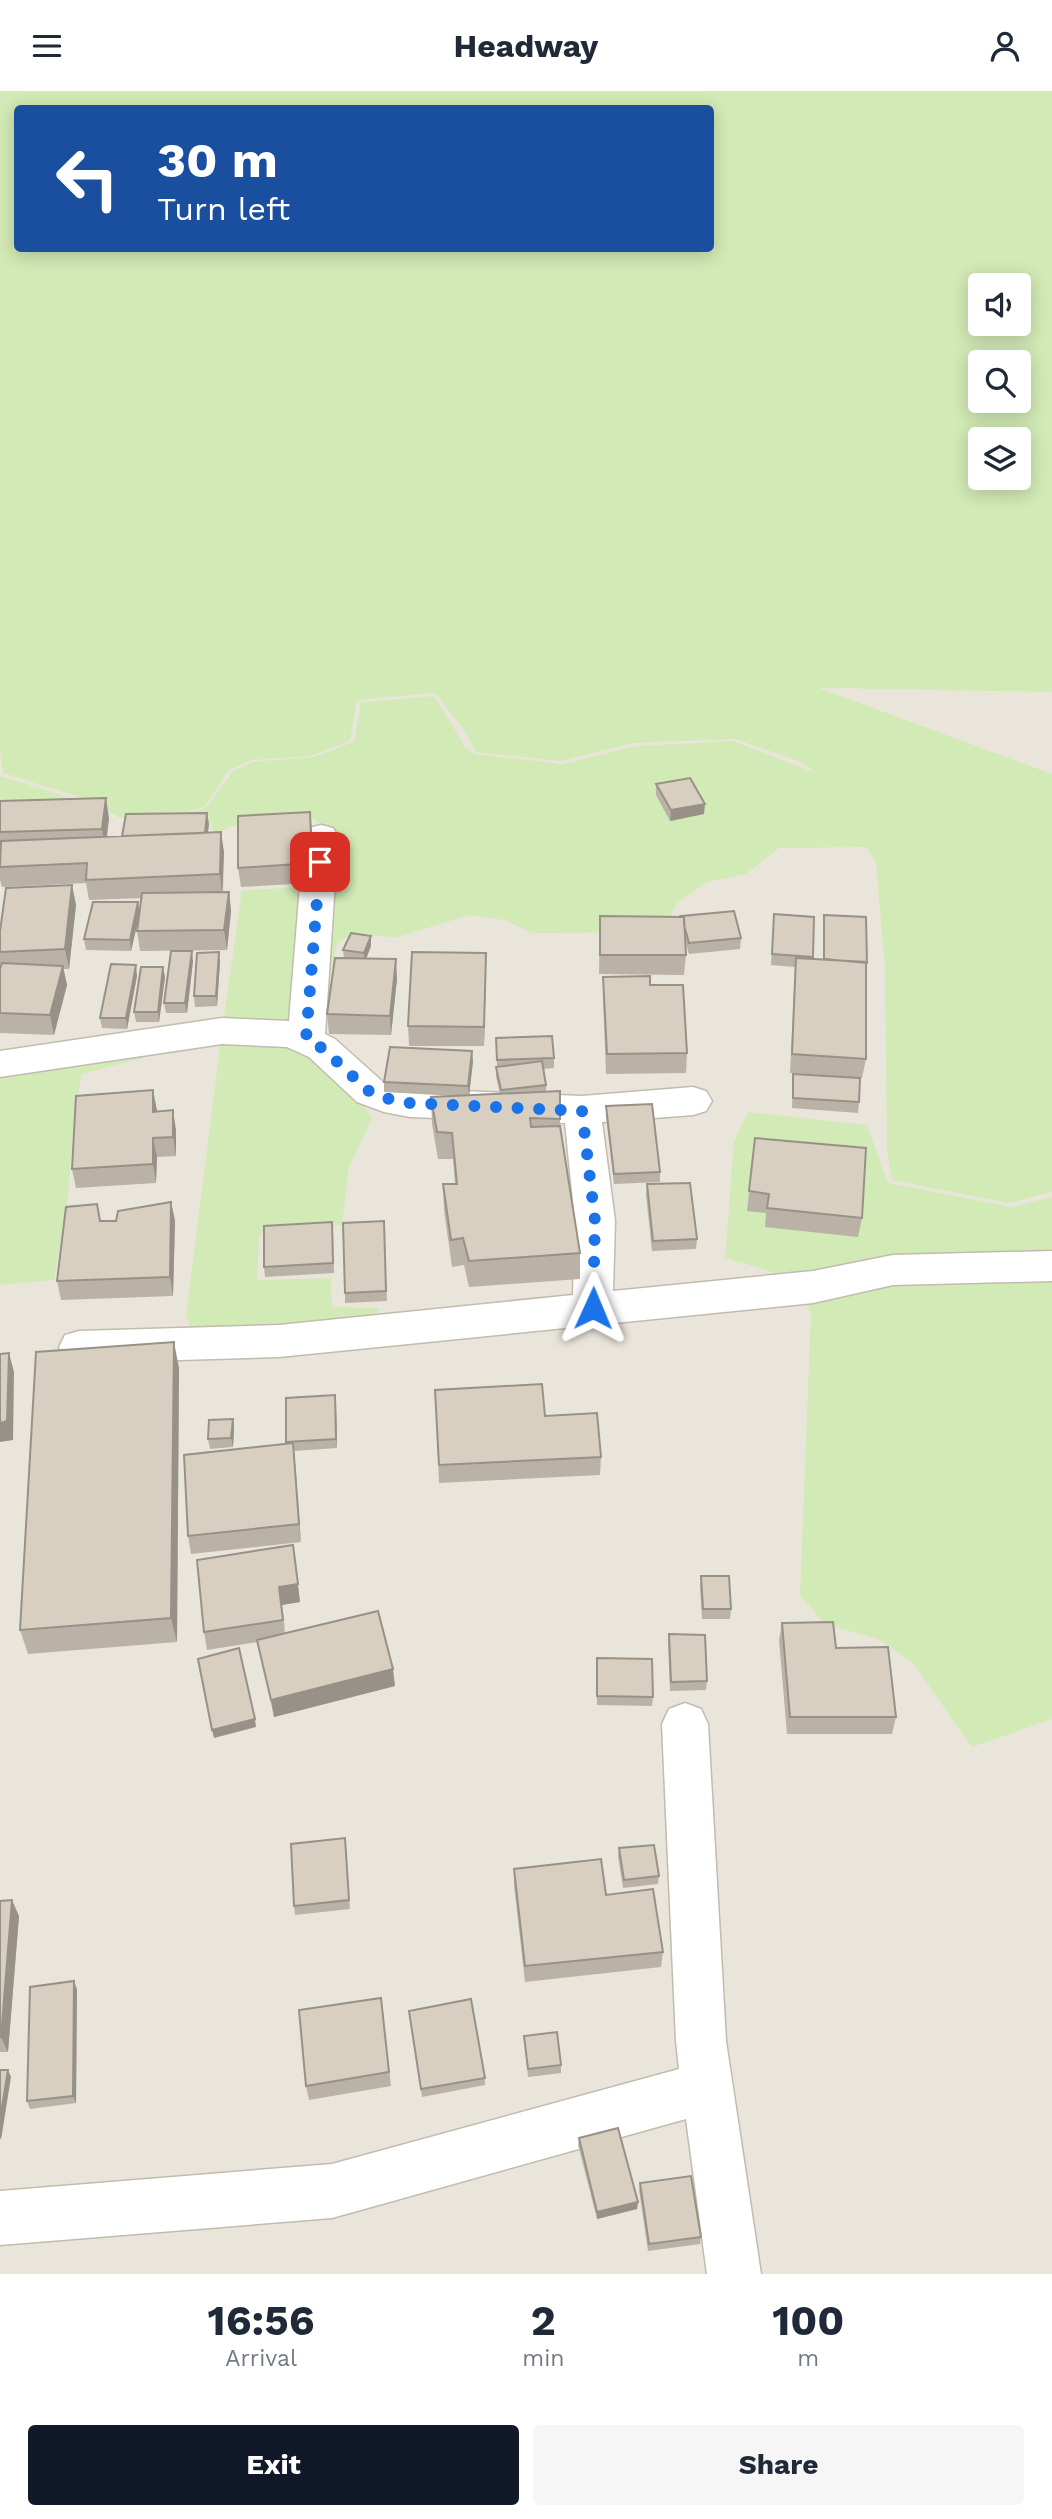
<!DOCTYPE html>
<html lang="en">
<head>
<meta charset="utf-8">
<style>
	body { margin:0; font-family:"Work Sans",sans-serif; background:#f6f6f7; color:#1f2937; height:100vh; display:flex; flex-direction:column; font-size:26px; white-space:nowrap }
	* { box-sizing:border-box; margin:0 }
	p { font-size:23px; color:#747a83 }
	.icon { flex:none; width:38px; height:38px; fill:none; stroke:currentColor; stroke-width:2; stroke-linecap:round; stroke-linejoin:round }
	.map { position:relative; height:2183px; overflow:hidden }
	.drawer { display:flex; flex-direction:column; background:#fff; flex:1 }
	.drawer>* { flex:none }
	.top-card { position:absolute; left:14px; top:14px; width:700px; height:147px; border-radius:7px; box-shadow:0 4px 18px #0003; background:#1a4fa0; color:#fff; overflow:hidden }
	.fabs { position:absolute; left:968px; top:182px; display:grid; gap:14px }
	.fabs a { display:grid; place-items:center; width:63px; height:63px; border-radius:7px; background:#fff; box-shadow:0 4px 18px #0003; font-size:35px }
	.pin { position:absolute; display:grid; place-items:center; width:60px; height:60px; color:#fff; margin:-30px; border-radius:14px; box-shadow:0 4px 10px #0006 }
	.me { position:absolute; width:77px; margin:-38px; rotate:1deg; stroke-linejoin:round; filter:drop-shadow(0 0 5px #0008) }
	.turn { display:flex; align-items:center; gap:24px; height:147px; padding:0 28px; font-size:32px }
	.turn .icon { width:91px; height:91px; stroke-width:2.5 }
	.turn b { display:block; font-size:49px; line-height:60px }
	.eta { display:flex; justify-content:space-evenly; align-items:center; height:119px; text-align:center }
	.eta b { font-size:42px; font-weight:700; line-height:49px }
	.action { display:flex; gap:14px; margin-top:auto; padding:14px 28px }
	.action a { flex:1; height:80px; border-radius:7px; background:#111827; color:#fff; font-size:28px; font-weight:700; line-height:80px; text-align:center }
	.action a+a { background:#f6f6f7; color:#1f2937 }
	header { display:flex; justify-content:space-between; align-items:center; height:91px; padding:0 28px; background:#fff; font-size:32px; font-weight:700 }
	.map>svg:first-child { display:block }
	.residential { fill:#eae5da }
	.green { fill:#d2eab5; fill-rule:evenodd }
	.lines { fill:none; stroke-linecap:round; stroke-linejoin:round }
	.minor-casing { stroke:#c2bbae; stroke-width:3 }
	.minor { fill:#fff; fill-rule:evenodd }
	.wall { fill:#bab2a6 }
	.shaded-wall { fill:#979187 }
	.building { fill:#d8cfc1; stroke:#979187; stroke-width:2 }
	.route { stroke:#1a73e8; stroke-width:12; stroke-dasharray:0 21.6 }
</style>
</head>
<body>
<header><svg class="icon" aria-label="menu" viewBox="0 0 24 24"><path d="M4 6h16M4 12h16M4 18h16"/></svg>Headway<svg class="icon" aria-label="person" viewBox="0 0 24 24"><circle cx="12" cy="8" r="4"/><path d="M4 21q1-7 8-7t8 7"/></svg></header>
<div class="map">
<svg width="1052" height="2183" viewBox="0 0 1052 2183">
	<rect width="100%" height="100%" fill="#f6f3ec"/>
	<path class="residential" d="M0,581l1052,20v1582h-1052z"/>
	<path class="green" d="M0,0h1052v601l-233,-4 233,86v418l-43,11 -117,-23 -5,-28 -2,-183 -9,-107 -10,-15 -87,1 -33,26 -39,8 -30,21 -14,29 -131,1 -27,-13 -35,-5 -73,22 -47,-2 -13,9 -14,66 -31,15 61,65 19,28 -23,49 -7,58 -80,8 -3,3 -2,44 74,-2 1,29 48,1 -13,20 -174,4 -7,-16 37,-292 19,-134 71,-3 10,-61 -21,-15 -51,8 -38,15 -2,-12 -53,-1 48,-13 27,-37 19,-9 62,-5 40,-15 7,-40 73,-6 32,52 9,6 88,10 73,-18 97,-5 83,32 -17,-12 -64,-22 -102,4 -73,18 -84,-9 -12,-22 -29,-37 -78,7 -7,41 -39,15 -59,4 -23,10 -25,37 -47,12 -38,-1 -20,-15 -96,-30 -3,-23zM18,18h692v140h-692zM980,194h38v39h-38zM980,271h38v39h-38zM980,348h38v39h-38z
		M0,685l58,18 47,22 -105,3z
		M212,934l-6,23 -60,9 -64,17 -7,33 -7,88 -14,85 -54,5v-234l6,6z
		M748,1021l119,13 21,58 124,24 40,-10v522l-80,28 -59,-84 -35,-24 -53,-15 -25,-29 11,-284 -24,-35 -62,-18 9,-116z"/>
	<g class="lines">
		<defs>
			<path id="minor" d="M321,734l12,3 5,8 -13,198 10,5 48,43 27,7 172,7 111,-9 13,4 6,10 -6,10 -13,4 -91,7 13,99 -2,70 200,-20 80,-16 159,-4v30l-159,4 -80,18 -534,54 -200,6 -14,-4 -6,-12 6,-12 14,-4 200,-6 294,-30 2,-74 -10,-98 -155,-6 -26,-5 -27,-10 -48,-45 -22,-10 -65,-3 -222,33v-26l222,-33 67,3 15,-185 5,-8z
				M685,1612l16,6 7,15 18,317 35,233h-54l-21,-155 -354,99 -332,27v-54l332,-27 347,-95 -3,-28 -14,-317 7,-15z"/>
		</defs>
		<use href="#minor" class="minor-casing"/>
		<use href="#minor" class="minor"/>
	</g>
	<path class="wall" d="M656,693l48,30 -34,7 -14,-26z
		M0,710l109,17 -2,19 15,-1 87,-12 -1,8 16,20 -1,40h6l2,19 -4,39 -87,1 -3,-20 2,-16 -8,36 -45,-1 -2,-11 56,-27 2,-14 -53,2 -3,-17 -84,4 -2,-7z
		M312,741l1,51 -72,4 -3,-19z
		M72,794l4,20 -7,64h-6l4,16 -13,50 -54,-2v-102z
		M774,823l40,3 -1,42h10v-33l1,-11 43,48 -1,6v90l-4,19 -72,-5 5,-106 -24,-2z
		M600,825l82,1 59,21 -1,11 -51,5 -4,-14 1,15 -2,20 -85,-1z
		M371,855l-5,13 31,20 -6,56 -62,-1 -2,-20 17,-56 -1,-8z
		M193,870l-6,52h-21l-2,-10z
		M220,871l-3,44 -22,1 -1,-11z
		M486,881l-2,74h-75l-1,-20z
		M137,885l-10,53 -25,-1 -2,-10z
		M165,886l-6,45h-23l-2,-10z
		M603,886l47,8 37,68 -1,20 -80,1 -3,-77z
		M496,947l58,20v10l-11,1 3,16v7l14,-1v36l20,126v26l-111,8 -5,-22 -12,2 -8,-57 -1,-26h12l-2,-25h-15l-6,-35 -1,-27 23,-1 -70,-4v-10l89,-21 -4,34 31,-1 -4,-17v-10l1,-1z
		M793,983l66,28 -1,11 -66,-5z
		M606,1015l54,66v10l-46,2 -8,-68z
		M157,1020l19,19v26l-19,1 -1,26 -80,5 -4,-19z
		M755,1047l107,80 -4,19 -93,-10 1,-14 -19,-2z
		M647,1093l50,55 -1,10 -44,2 -6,-56z
		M171,1111l4,19 -2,75 -112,4 -4,-19 40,-77 4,17h15z
		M384,1130l3,80 -42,2v-10z
		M333,1141l1,41 -69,4 -1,-10z
		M179,1277l-2,274 -149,12 -8,-24z
		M435,1299l110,26 56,41 -1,18 -161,8z
		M286,1307l50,7 1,43 -43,3 7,91 -110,12 -3,-18 98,-92z
		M233,1328l1,10 -1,18 -23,2 -2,-10z
		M293,1454l7,57 -18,3 3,29 110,52 -121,31 -16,-75 -51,8 -3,-18z
		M701,1485l30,33 -1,10h-28l-2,-33z
		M782,1532l54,25 60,69 -4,17h-105l-8,-94z
		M669,1543l38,47 -1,9 -36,1 -2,-48z
		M596,1576l57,30 -1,9 -55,-1z
		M345,1747l5,71 -55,6 -1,-9z
		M619,1757l40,28 -1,8 -35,4 -5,-31z
		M514,1778l92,26 57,57 -2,15 -136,15 -11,-97z
		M0,1810l19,15 -11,136h-8z
		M77,1898l-1,114 -46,6 -3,-8z
		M381,1907l10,88 -82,14 -3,-14z
		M409,1920l76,67v7l-63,12z
		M524,1945l37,29v8l-33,4z
		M579,2047l59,64 -1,7 -40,10 -19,-74z
		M640,2092l61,54 -1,7 -52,7 -9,-61z"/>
	<path class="shaded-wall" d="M106,707l3,20 -4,31 -3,-20z
		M705,713l-1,10 -34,7 1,-11z
		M310,721l2,20 1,51 -1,-20z
		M207,722l2,11 -3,22 -2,-10z
		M221,741l3,20 -2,42 -2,-20z
		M72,794l4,20 -7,64 -4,-20z
		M229,801l2,19 -4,39 -3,-20z
		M138,811l2,11 -9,38 -1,-11z
		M371,845v10l-7,18v-11z
		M192,860l1,10 -6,52 -2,-10z
		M219,861l1,10 -3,44 -1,-10z
		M486,862v19l-2,74v-19z
		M396,868l1,20 -6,56 -1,-19z
		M136,874l1,11 -10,53 -1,-11z
		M63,875l4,19 -13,50 -4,-20z
		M163,876l2,10 -6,45 -1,-10z
		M472,960l1,10 -4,36 -1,-11z
		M153,999l4,20v21l-4,-19z
		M173,1019l3,20v26l-3,-19z
		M153,1047l4,19 -1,26 -3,-19z
		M171,1111l4,19 -2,75 -3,-19z
		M174,1251l5,26 -2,274 -6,-24z
		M9,1262l5,19 -1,68 -13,2v-19z
		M335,1304l1,10 1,43 -1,-9z
		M233,1328l1,10 -1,18 -2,-9z
		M293,1352l2,19 6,80 -2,-18z
		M293,1454l7,57 -18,3 4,32 -7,-50z
		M393,1578l2,17 -121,31 -3,-17z
		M255,1628l1,8 -42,11 -2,-8z
		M12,1809l7,16 -11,136 -7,-15z
		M74,1890l3,8 -1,114 -3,-7z
		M8,1979l3,7 -10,63 -1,-3v-18z
		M638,2111l-1,7 -40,10v-7z"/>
	<path class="building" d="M690,687l15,26 -34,6 -15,-26z
		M106,707l-4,31 -102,3v-31z
		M310,721l2,51 -74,5v-52z
		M207,722l-2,20 -83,3 4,-22z
		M221,741l-1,42 -134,6 1,-17 -87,4 1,-26z
		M72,794l-7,64 -65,3v-21l6,-43z
		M229,801l-5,38 -87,1 5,-38z
		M93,811h45l-8,38 -46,-1z
		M734,820l7,27 -52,5 -5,-18v-8l-2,-1z
		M774,823l40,3 -1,40 -41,-3z
		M824,824l42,2 1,46 -43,-4z
		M600,825l84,1 2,38h-86z
		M351,842l20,3 -7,17 -21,-3z
		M171,860h21l-7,52h-21z
		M219,861l-3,44h-22l3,-43z
		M412,861l74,1 -2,74 -76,-1z
		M335,867l61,1 -6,57 -63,-2z
		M796,867l70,4v97l-74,-5z
		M2,872l61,3 -13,49 -50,-2v-44z
		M111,873l25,1 -10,53h-26z
		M141,876h22l-5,45h-24z
		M650,885v9h33l4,68 -80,1 -4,-77z
		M552,945l2,22 -57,2 -1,-22z
		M390,956l82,4 -4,35 -84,-4z
		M542,970l4,24 -45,5 -5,-23z
		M793,983l67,4 -1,24 -66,-4z
		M153,999v22l20,-2v27l-20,1v26l-81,5 4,-73z
		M560,1000v28l-30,-1 1,9 29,-1 20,127 -111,8 -6,-23 -12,2 -8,-56h14l-5,-51 -15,-1 -6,-35z
		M652,1013l8,68 -46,2 -8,-68z
		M755,1047l111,10 -4,70 -95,-10 2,-14 -20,-3z
		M690,1092l7,56 -44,2 -6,-57z
		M171,1111l-1,75 -113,4 9,-74 31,-3 3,17h16l2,-10z
		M384,1130l2,70 -41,2 -2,-70z
		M332,1131l1,41 -69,4v-41z
		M174,1251l-3,276 -151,12 16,-278z
		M9,1262l-2,68 -7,2v-69z
		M542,1293l3,32 52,-3 4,44 -162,8 -4,-75z
		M335,1304l1,44 -50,3v-44z
		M233,1328l-2,19 -23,1 1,-19z
		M293,1352l6,81 -111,12 -4,-81z
		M293,1454l5,39 -19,3 4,33 -79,12 -7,-72z
		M701,1485h28l2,33h-28z
		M378,1520l15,58 -122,31 -14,-60z
		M833,1531l3,26 52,-1 8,70h-106l-8,-94z
		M669,1543l36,1 2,46 -36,1z
		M239,1557l16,71 -43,11 -14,-71z
		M597,1567l55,1 1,38 -56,-1z
		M345,1747l4,62 -55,6 -3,-62z
		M654,1754l5,31 -35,4 -5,-32z
		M601,1768l5,36 47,-6 10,63 -138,14 -11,-97z
		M12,1809l-11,137h-1v-136z
		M74,1890l-1,115 -46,5 3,-114z
		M381,1907l8,74 -83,14 -7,-76z
		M471,1908l14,79 -64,11 -12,-78z
		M557,1941l4,33 -33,4 -4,-33z
		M0,1979h8l-8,49z
		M618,2037l20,74 -41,10 -18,-74z
		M691,2085l10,61 -52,7 -9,-61z"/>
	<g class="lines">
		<path class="route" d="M320,771l-14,177 16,9 48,44 14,6 26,5 172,8 13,110 -2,87"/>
	</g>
</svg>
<div class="fabs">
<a><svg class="icon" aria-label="sound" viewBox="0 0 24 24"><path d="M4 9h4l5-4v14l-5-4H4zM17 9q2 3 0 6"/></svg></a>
<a><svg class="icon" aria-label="search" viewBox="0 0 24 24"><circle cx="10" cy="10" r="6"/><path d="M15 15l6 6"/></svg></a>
<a><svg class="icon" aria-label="layers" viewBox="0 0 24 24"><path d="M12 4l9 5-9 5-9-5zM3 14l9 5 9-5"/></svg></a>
</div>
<div class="pin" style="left:320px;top:771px;background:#d93025"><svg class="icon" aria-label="arrive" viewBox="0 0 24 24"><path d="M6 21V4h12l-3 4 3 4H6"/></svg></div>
<svg class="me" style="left:593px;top:1217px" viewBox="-20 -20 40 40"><path d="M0-17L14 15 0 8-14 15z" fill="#1a73e8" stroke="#fff" stroke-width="4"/></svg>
<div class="top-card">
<div class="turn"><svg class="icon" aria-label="left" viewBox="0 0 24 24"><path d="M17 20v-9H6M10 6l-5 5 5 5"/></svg><div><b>30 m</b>Turn left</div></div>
</div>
</div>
<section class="drawer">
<div class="eta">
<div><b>16:56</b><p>Arrival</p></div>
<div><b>2</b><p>min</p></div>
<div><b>100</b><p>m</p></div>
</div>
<div class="action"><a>Exit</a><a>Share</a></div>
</section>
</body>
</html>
